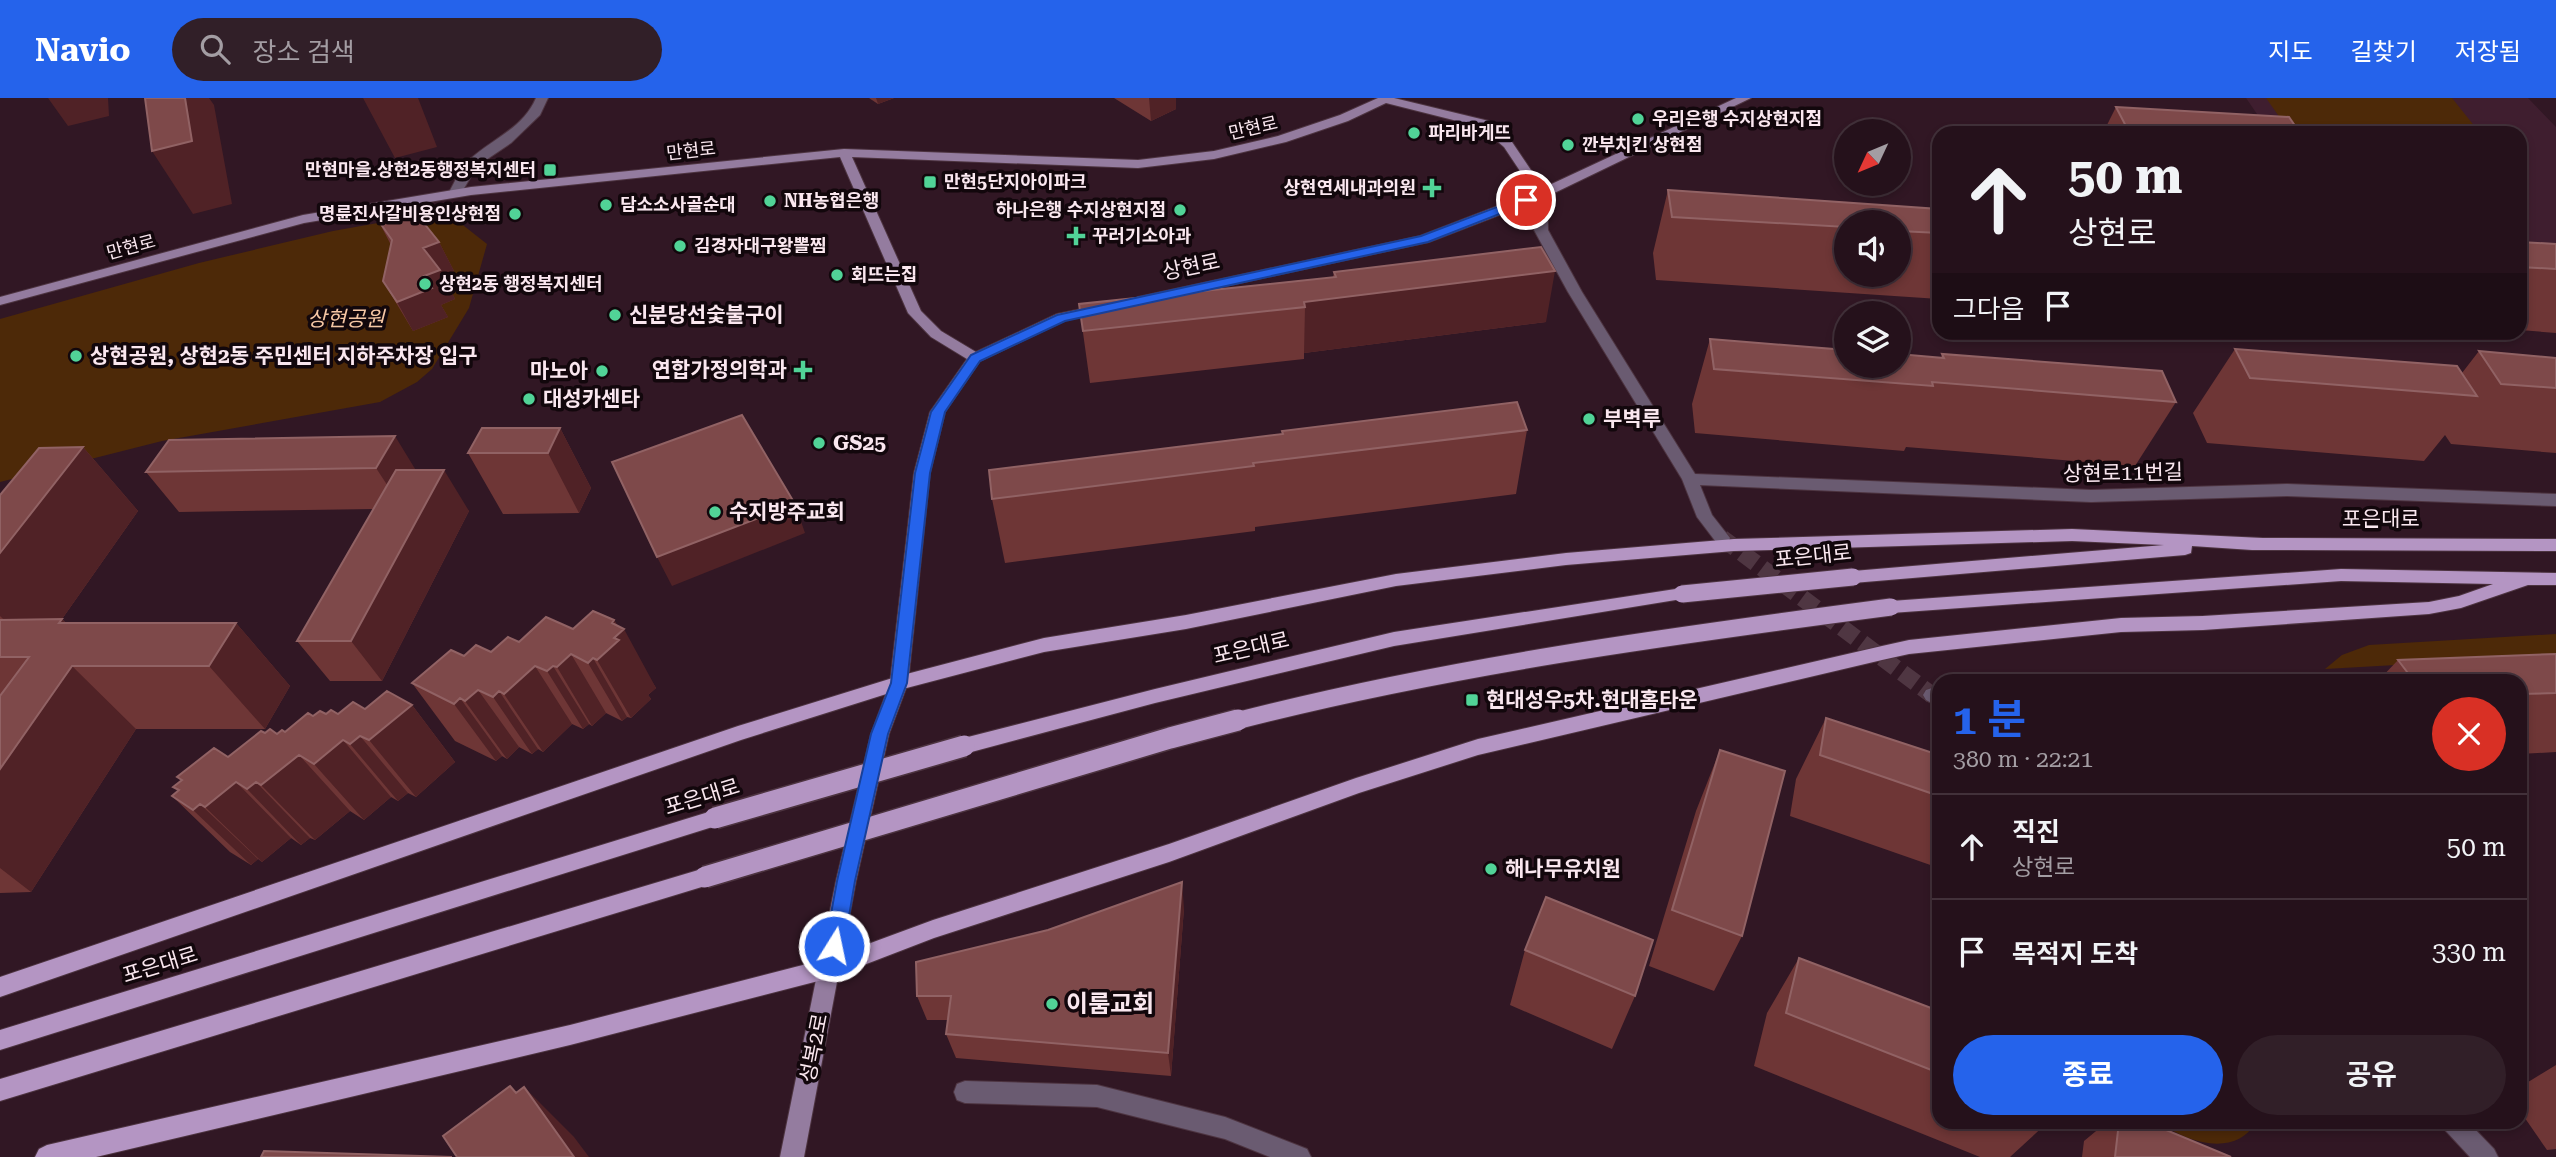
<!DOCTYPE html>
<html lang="ko">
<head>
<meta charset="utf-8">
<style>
	body { margin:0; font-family:"Roboto Serif","Noto Sans KR",serif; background:#311f28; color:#f1f3f6; height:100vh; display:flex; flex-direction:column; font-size:26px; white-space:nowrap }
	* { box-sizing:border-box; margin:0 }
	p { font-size:23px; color:#a39da3 }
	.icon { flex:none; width:38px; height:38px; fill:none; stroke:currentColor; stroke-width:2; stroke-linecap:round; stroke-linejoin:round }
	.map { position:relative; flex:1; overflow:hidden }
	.panel { position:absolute; left:1932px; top:576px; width:595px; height:455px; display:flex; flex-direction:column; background:#25111b; border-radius:21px; box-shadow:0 4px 10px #0003,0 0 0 2px #42313a }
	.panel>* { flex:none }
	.guide { position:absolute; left:1932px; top:28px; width:595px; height:214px; border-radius:21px; box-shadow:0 4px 10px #0003,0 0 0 2px #42313a; background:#25111b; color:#f1f3f6; overflow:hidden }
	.needle { width:46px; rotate:226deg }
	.fabs { position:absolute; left:1834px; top:21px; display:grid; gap:14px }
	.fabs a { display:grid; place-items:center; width:77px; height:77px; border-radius:50%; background:#25111b; box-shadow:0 4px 10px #0003,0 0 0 2px #42313a; font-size:35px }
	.pin { position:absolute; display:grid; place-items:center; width:60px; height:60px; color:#fff; margin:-30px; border:4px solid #fff; border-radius:50%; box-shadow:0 2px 7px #0007 }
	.me { position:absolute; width:77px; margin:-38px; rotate:10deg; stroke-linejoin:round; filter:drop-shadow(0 0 5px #0008) }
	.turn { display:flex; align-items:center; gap:24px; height:147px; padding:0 21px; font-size:32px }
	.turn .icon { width:91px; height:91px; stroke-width:2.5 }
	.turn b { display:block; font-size:49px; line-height:60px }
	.then { display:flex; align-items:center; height:66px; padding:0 21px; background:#0003; gap:14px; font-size:26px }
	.round { display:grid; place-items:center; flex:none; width:74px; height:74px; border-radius:37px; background:#311f28 }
	.summary { display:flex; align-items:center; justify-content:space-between; height:119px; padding:0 21px }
	h1 { font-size:42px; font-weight:700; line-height:52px; color:#2563eb }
	.primary-button { display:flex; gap:14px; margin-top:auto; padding:14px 21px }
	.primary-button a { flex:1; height:80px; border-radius:42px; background:#2563eb; color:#fff; font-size:28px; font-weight:700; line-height:80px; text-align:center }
	.primary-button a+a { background:#311f28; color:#f1f3f6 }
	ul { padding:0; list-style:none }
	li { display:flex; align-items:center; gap:21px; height:105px; padding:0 21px; border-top:2px solid #42313a }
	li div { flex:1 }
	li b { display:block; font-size:26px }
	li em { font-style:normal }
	header { display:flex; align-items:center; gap:42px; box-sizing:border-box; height:98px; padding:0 35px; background:#2563eb; color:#fff }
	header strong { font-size:33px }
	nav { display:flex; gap:38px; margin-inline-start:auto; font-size:24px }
	.search { width:490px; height:63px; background:#311f28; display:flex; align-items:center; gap:18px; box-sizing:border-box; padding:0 24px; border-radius:38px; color:#a39da3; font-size:26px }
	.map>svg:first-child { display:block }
	.built { fill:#3f1e2f }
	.green { fill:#4d2908 }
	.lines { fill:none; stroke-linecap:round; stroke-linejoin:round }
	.street-tunnel { stroke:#4f3642; stroke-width:17; stroke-dasharray:17 8; stroke-linecap:butt }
	.street-casing { stroke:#4d3440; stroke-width:2 }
	.secondary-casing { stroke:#4d3440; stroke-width:2 }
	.primary-casing { stroke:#4d3440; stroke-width:2 }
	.street { fill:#6a5b71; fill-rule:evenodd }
	.secondary { fill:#947c9f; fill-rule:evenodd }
	.primary { fill:#b495c3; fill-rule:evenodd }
	.primary-bridge-far1-casing { stroke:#4d3440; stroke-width:19; stroke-linecap:butt }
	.primary-bridge-casing { stroke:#4d3440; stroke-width:24; stroke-linecap:butt }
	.primary-bridge-far1 { stroke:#b495c3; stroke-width:17 }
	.primary-bridge { stroke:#b495c3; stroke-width:21 }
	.wall { fill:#6e3636; fill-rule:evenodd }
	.shaded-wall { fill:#502226 }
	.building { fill:#7e494a; stroke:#916264; stroke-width:2 }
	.route { fill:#2563eb; stroke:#184099; stroke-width:2 }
	.poi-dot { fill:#51d397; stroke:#12070c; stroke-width:2.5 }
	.labels { text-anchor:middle; stroke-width:7; stroke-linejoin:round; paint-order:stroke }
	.far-poi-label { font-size:18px; font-weight:bold; fill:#fae7ef; stroke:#12070c; text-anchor:start }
	.far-street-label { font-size:18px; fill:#fae7ef; stroke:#12070c }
	.street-label { font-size:21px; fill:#fae7ef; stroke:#12070c }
	.poi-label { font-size:21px; font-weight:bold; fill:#fae7ef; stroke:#12070c; text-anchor:start }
	.park-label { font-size:21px; font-style:italic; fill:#f5c6a4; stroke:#12070c }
	.near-poi-label { font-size:24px; font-weight:bold; fill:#fae7ef; stroke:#12070c; text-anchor:start }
</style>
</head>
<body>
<header>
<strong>Navio</strong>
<div class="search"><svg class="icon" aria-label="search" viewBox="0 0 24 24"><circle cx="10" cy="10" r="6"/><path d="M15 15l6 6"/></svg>장소 검색</div>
<nav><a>지도</a><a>길찾기</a><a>저장됨</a></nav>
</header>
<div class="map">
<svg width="2556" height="1059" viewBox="0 0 2556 1059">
	<rect width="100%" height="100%" fill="#311724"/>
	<path class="built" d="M2246,0h282l28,29v141l-36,-3v-132h-250z"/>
	<path class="green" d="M2266,0h186l28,35 -190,-1z
		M445,113l42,33 -18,64 -37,61 -15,13 -37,20 -218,39 -162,41v-163l199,-56 134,-32z
		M2556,536v22l-231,13 17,-14 27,-10z
		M2159,1024h97c-20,35 -67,22 -97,0z"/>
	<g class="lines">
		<path class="street-tunnel" d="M1722,440l210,157"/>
		<defs>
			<path id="street" d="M536,0h12l-8,17 -29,28 -34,23 -18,31h-10l-1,-3c6,-10 12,-25 20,-33 23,-22 55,-32 68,-63z
				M1541,92l6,4 1,36 34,62 113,182 396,16 196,-6 269,10v12l-269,-10 -196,6 -391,-17 12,30 18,23 -2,4h-12l-19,-25 -15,-38 -114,-187 -34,-62 1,-36z
				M1932,590l7,2v17l-13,-7 -3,-5 3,-5z
				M965,983l132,4 128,32 82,32 4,8h-41l-45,-18 -128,-32 -132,-4 -8,-3 -3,-8 3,-8z
				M2442,1024h26l26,27 4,8h-28l-25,-27z"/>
			<path id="secondary" d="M1378,0h16l95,23 23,21 31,46 193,-90h15l-205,99 -117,45 -286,62 -5,-1v-6l282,-61 114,-44 -30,-45 -23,-20 -95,-24 -38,18 -62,21 -72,17 -76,9 -286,-11 69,154 20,20 35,21 81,-38 44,-9 7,4 -2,3 -40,8 -86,41 -35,51 -15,61 -22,210 -19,51 -33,147 -52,276h-24l56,-276 35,-147 19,-51 24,-210 16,-61 37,-53 -36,-22 -23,-24 -68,-156 -369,38 -167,28 -304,82v-8l303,-82 168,-28 373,-38 294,11 76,-9 64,-15 62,-21z"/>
			<path id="primary" d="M2072,431l191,9 293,1v12l-304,-1 -60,-4 -1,7 -6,2 -332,28 -8,-6 8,-6 311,-26 -92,-4 -338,10 -168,14 -170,21 -210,43 -142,23 -145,38 -158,50 -741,257v-20l738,-251 161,-50 145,-38 142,-23 210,-41 170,-21 168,-14z
				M2341,471l215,4v12h-28l-67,23 -32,6 -226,16 -82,2 -212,22 -27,6 -404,95 -119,38 -190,69 -235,76 -104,40 -260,67 -474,112h-61l4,-8 8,-4 523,-120 260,-67 103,-38 236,-76 187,-66 122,-39 404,-93 27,-6 212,-22 82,-2 226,-14 30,-6 34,-12 -152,-3 -450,32 -6,-1 -3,-5 3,-5 6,-1z
				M1682,490l6,2 3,4 -3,4 -294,48 -239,57 -191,51 -7,-3 -2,-5 2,-5 7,-3 191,-49 239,-57z
				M715,712l7,2 3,6 -3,6 -722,226v-20z
				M705,770l7,3 3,6 -3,6 -7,3 -705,215v-22z"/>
		</defs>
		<use href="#street" class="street-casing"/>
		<use href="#secondary" class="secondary-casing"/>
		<use href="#primary" class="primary-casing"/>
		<use href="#street" class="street"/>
		<use href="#secondary" class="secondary"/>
		<use href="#primary" class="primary"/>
		<defs>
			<path id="primary-bridge-far1" d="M1682,496l171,-17
				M1232,624c216,-56 438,-86 659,-115"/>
			<path id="primary-bridge" d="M715,720l249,-72
				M705,779l465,-139 68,-18"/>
		</defs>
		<use href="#primary-bridge-far1" class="primary-bridge-far1-casing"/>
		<use href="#primary-bridge" class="primary-bridge-casing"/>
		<use href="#primary-bridge-far1" class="primary-bridge-far1"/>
		<use href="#primary-bridge" class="primary-bridge"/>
	</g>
	<path class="wall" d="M869,0h25l-16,6z
		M1114,0h62v11l-25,12z
		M2116,9l184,26h-197z
		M1668,92l271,19v90l-283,-19 -3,-27zM1846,124h53v53h-53z
		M378,122l61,22 15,29 -11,4 12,24 -14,6 7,12 -35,14 -30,-50 8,-36z
		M2520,144l36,2v89l-36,-3z
		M1334,174l212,50 -242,31v6l-214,24 -11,-79 254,-27z
		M1710,241l231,19 1,-4 234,48 -41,64 -229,-19 -2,4 -209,-18 -3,-29z
		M2235,251l227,24 17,-22 77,7v95l-105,-9 -6,-9 -21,26 -217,-18 -14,-30z
		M560,330l31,60 -12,25 -76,1 -35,-61z
		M1527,332l-11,64 -261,33v4l-250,32 -13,-64 290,-65v-3z
		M169,342l247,30 53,41 -87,170h-52l-33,-40 77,-132 -195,3 -33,-40z
		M83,349l55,64 -76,108 4,4h170l54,63 -25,43h-129l-105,163 -31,1v-398z
		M614,522l42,68 -8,7 3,4 -20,19 -4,-1 -5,4 -16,-8 -14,13 -3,-2 -6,5 -11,-5 -29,28 -5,-3 -6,5 -13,-7 -12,12 -5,-3 -6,5 -41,-20 -43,-58 52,-27 27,-4 28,-10z
		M2556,556v98l-36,2v-73h-142l20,-21z
		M412,607l43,57 -39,35 -8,-4 -10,8 -7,-4 -27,23 -14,-9 -35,29 -5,-2 -9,7 -10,-7 -29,24 -4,-3 -7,6 -21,-13 -58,-56 6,-5 -5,-4 8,-6 -4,-4 51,-20 37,-24 12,1 8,-2 28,-16 25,-2 27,-5z
		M1826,620l113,37v113l-149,-52 6,-37z
		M1720,652l22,186 -28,55 -65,-25 47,-155z
		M1184,810l-13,168 -215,-18 -10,-24 2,-14h-21l-10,-24z
		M1525,852l110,46 -23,53 -102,-44z
		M1799,860l140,53v111h109l-38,35h-30l-226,-91 13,-53z
		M2556,967v84l-9,1 -27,-39v-24z
		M2107,1024h40l84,35h-149l2,-16z"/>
	<path class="shaded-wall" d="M48,0h60l1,18 -41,10z
		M185,0h24l5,7 18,99 -39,10 -41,-63z
		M363,0h55l19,49 -42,11z
		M876,0h18l-16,6z
		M1149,0h27v11l-25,12z
		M439,144l15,29 -11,4 12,24 -14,6 7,12 -35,14 -16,-29 27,-26 -1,-28z
		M1555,173l-9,51 -242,31 1,-46 -1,-5z
		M560,330l31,60 -12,25 -31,-60z
		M395,338l25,41 -17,32 -27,-41z
		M83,349l55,64 -76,108 47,47 -71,-13 -38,-37v-63z
		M444,372l25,41 -87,170 -31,-40z
		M795,406l10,29 -133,53 -15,-29z
		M614,522l7,12 3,-3 32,59 -8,7 3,4 -20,19 -34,-58 17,-22 -2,-15z
		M236,525l54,63 -25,43 -56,-63z
		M571,556l35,59 -14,13 -35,-59z
		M593,560l34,59 -5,4 -34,-58z
		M72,568l64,63 -105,163 -31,-24v-99z
		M535,568l37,58 -29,28 -39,-58z
		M553,568l36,58 -6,5 -36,-58z
		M478,592l41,57 -12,12 -42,-58z
		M499,593l39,58 -6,5 -39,-57z
		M460,600l42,58 -6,5 -42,-57z
		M412,607l43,57 -39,35 -47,-57z
		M360,638l48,57 -10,8 -48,-57z
		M343,642l48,57 -27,23 -50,-56z
		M299,657l51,56 -35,29 -54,-55z
		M236,684l55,56 -29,24 -57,-55z
		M256,684l54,56 -9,7 -54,-56z
		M200,706l58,55 -7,6 -58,-55z
		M1182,784l2,26 -13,168 -3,-23z
		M510,988l45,45 -31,-44 50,50 15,20h-15z"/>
	<path class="building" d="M145,0h40l7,43 -40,10z
		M2116,9l173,10 11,16h-125l-47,-3z
		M1668,92l271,19v24l-40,-2v-9h-53v5l-174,-10z
		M411,109l28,35 -16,6 17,22 -16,6 8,12 -35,14 -14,-21 9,-41 -14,-20z
		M2520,144l36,2v25l-36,-2z
		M1541,149l14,24 -251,31 1,5 -222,24 -4,-27 257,-27 -2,-5z
		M1710,241l136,11v16h53v-12l45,4 -2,-4 220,17 14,31 -244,-20 1,4 -219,-17z
		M2235,251l222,17 20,30 -227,-18z
		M2479,253l77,7v30l-55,-4z
		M1517,304l10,28 -274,33 1,3 -262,33 -3,-29 294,-36 -1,-3z
		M742,317l53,89 -138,53 -45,-95z
		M482,330h78l-12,25h-80z
		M395,338l-19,32 -230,4 23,-32z
		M83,349l-83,106v-58l39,-47z
		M396,372h48l-93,171h-54z
		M593,513l21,9 -2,3 12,6 -10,9 5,2 -22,20 -4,-2 -5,5 -17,-9 -14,13 -4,-1 -6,5 -12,-5 -31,28 -5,-3 -6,6 -15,-7 -13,11 -5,-3 -6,6 -42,-21 39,-33 13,6 12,-11 15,7 17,-15 11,5 27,-25 27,12z
		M62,521l-3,4h177l-27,43h-137l-72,103v-73l29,-39h-29v-37z
		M2556,556v39l-36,1v-13h-106l-16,-21z
		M2306,580l2,3h-85z
		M387,593l25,14 -43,35 -9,-4 -10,8 -7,-4 -29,24 -15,-9 -38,30 -5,-3 -9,7 -11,-7 -31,25 -5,-3 -7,6 -21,-14 7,-6 -6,-3 9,-7 -5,-3 37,-29 14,9 33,-26 4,2 5,-4 7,5 5,-4 3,2 23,-19 5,3 7,-5 6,3 5,-4 7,4 15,-12 12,7z
		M1826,620l113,37v41l-119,-41z
		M1720,652l65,21 -43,165 -70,-26z
		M1182,784l-14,171 -222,-19 5,-38h-34l-1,-34 132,-32z
		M1546,799l107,43 -18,56 -110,-46z
		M1799,860l140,53v62l-153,-60z
		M510,988l6,7 8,-6 50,70h-117l-14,-21z
		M2119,1024h28l84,35h-116z
		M264,1053l188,6h-191z"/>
	<path class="route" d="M1526,98l6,4 -2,2 -102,40 -363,79 -85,40 -35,51 -15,61 -23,210 -19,51 -33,147 -11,65 -3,6 -7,2 -7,-2 -2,-6 12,-65 34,-147 20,-51 24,-210 16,-61 40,-57 86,-40 364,-79z"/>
	<g class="poi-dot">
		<circle cx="1638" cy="21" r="7"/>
		<circle cx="1414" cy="35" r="7"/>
		<circle cx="1568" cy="47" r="7"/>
		<rect x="543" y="65" width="14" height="14" rx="3.5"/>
		<rect x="923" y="77" width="14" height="14" rx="3.5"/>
		<path d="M1428.5 79.5h7v7h7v7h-7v7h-7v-7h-7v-7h7z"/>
		<circle cx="770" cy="103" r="7"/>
		<circle cx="606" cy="107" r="7"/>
		<circle cx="1180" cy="112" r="7"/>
		<circle cx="515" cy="116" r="7"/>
		<path d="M1072.5 127.5h7v7h7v7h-7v7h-7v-7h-7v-7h7z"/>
		<circle cx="680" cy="148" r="7"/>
		<circle cx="837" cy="177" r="7"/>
		<circle cx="425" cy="186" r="7"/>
		<circle cx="615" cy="217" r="7"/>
		<circle cx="76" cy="258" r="7"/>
		<path d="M799.5 261.5h7v7h7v7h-7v7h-7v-7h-7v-7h7z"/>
		<circle cx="602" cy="273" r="7"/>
		<circle cx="529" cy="301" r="7"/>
		<circle cx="1589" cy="321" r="7"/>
		<circle cx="819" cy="345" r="7"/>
		<circle cx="715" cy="414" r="7"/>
		<rect x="1465" y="595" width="14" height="14" rx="3.5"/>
		<circle cx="1491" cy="771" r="7"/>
		<circle cx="1052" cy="906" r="7"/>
	</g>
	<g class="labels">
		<g class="far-poi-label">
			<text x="1652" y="27">우리은행 수지상현지점</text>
			<text x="1428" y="41">파리바게뜨</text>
			<text x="1582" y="53">깐부치킨 상현점</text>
			<text x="536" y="78" text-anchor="end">만현마을.상현2동행정복지센터</text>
			<text x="944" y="90">만현5단지아이파크</text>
			<text x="1416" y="96" text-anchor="end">상현연세내과의원</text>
			<text x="784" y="109">NH농협은행</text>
			<text x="620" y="113">담소소사골순대</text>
			<text x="1166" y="118" text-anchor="end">하나은행 수지상현지점</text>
			<text x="501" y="122" text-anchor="end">명륜진사갈비용인상현점</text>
			<text x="1092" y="144">꾸러기소아과</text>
			<text x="694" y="154">김경자대구왕뽈찜</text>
			<text x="851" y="183">회뜨는집</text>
			<text x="439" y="192">상현2동 행정복지센터</text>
		</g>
		<g class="far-street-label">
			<text transform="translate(1253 30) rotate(-13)" y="6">만현로</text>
			<text transform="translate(691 53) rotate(-6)" y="6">만현로</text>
			<text transform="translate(131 149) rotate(-15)" y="6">만현로</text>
		</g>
		<g class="street-label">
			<text transform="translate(1191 169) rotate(-12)" y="7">상현로</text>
			<text transform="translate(2123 375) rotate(-1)" y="7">상현로11번길</text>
			<text x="2381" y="428">포은대로</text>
			<text transform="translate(1813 458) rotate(-6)" y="7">포은대로</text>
			<text transform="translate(1251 550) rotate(-13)" y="7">포은대로</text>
			<text transform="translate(702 699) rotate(-17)" y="7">포은대로</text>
			<text transform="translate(160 867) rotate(-17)" y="7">포은대로</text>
			<text transform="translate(814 950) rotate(-79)" y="7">성복2로</text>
		</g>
		<g class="poi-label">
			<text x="629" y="224">신분당선숯불구이</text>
			<text x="90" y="265">상현공원, 상현2동 주민센터 지하주차장 입구</text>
			<text x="787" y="279" text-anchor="end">연합가정의학과</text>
			<text x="588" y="280" text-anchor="end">마노아</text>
			<text x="543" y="308">대성카센타</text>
			<text x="1603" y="328">부벽루</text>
			<text x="833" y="352">GS25</text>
			<text x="729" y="421">수지방주교회</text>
			<text x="1486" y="609">현대성우5차.현대홈타운</text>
			<text x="1505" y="778">해나무유치원</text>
		</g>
		<g class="park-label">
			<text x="346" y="228">상현공원</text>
		</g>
		<g class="near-poi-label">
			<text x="1066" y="914">이룸교회</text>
		</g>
	</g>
</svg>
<div class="fabs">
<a><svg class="needle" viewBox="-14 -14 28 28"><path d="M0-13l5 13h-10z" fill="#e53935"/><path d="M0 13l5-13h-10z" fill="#a39da3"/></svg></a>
<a><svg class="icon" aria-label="sound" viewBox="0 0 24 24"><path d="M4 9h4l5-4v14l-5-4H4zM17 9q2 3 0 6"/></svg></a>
<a><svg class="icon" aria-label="layers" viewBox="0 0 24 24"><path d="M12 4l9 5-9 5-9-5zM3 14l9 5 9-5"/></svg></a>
</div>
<div class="pin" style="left:1526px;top:102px;background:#d93025"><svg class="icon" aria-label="arrive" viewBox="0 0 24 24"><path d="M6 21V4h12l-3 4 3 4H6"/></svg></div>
<svg class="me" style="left:834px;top:848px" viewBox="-20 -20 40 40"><circle r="17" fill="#2563eb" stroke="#fff" stroke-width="3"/><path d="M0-11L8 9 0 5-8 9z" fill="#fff"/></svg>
<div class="guide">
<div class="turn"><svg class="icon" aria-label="ahead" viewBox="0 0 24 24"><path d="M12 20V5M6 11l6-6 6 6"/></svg><div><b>50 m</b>상현로</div></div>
<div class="then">그다음<svg class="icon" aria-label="arrive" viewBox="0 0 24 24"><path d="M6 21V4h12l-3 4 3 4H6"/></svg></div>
</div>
<section class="panel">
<div class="summary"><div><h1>1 분</h1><p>380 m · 22:21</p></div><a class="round" style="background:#d93025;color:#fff"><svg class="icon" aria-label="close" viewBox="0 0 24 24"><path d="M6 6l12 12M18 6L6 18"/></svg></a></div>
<ul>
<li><svg class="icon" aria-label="ahead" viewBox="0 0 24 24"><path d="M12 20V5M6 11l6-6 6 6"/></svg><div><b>직진</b><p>상현로</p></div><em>50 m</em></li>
<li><svg class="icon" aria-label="arrive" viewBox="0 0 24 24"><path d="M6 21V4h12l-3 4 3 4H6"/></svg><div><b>목적지 도착</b></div><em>330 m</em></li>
</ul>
<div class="primary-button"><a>종료</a><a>공유</a></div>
</section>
</div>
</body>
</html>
